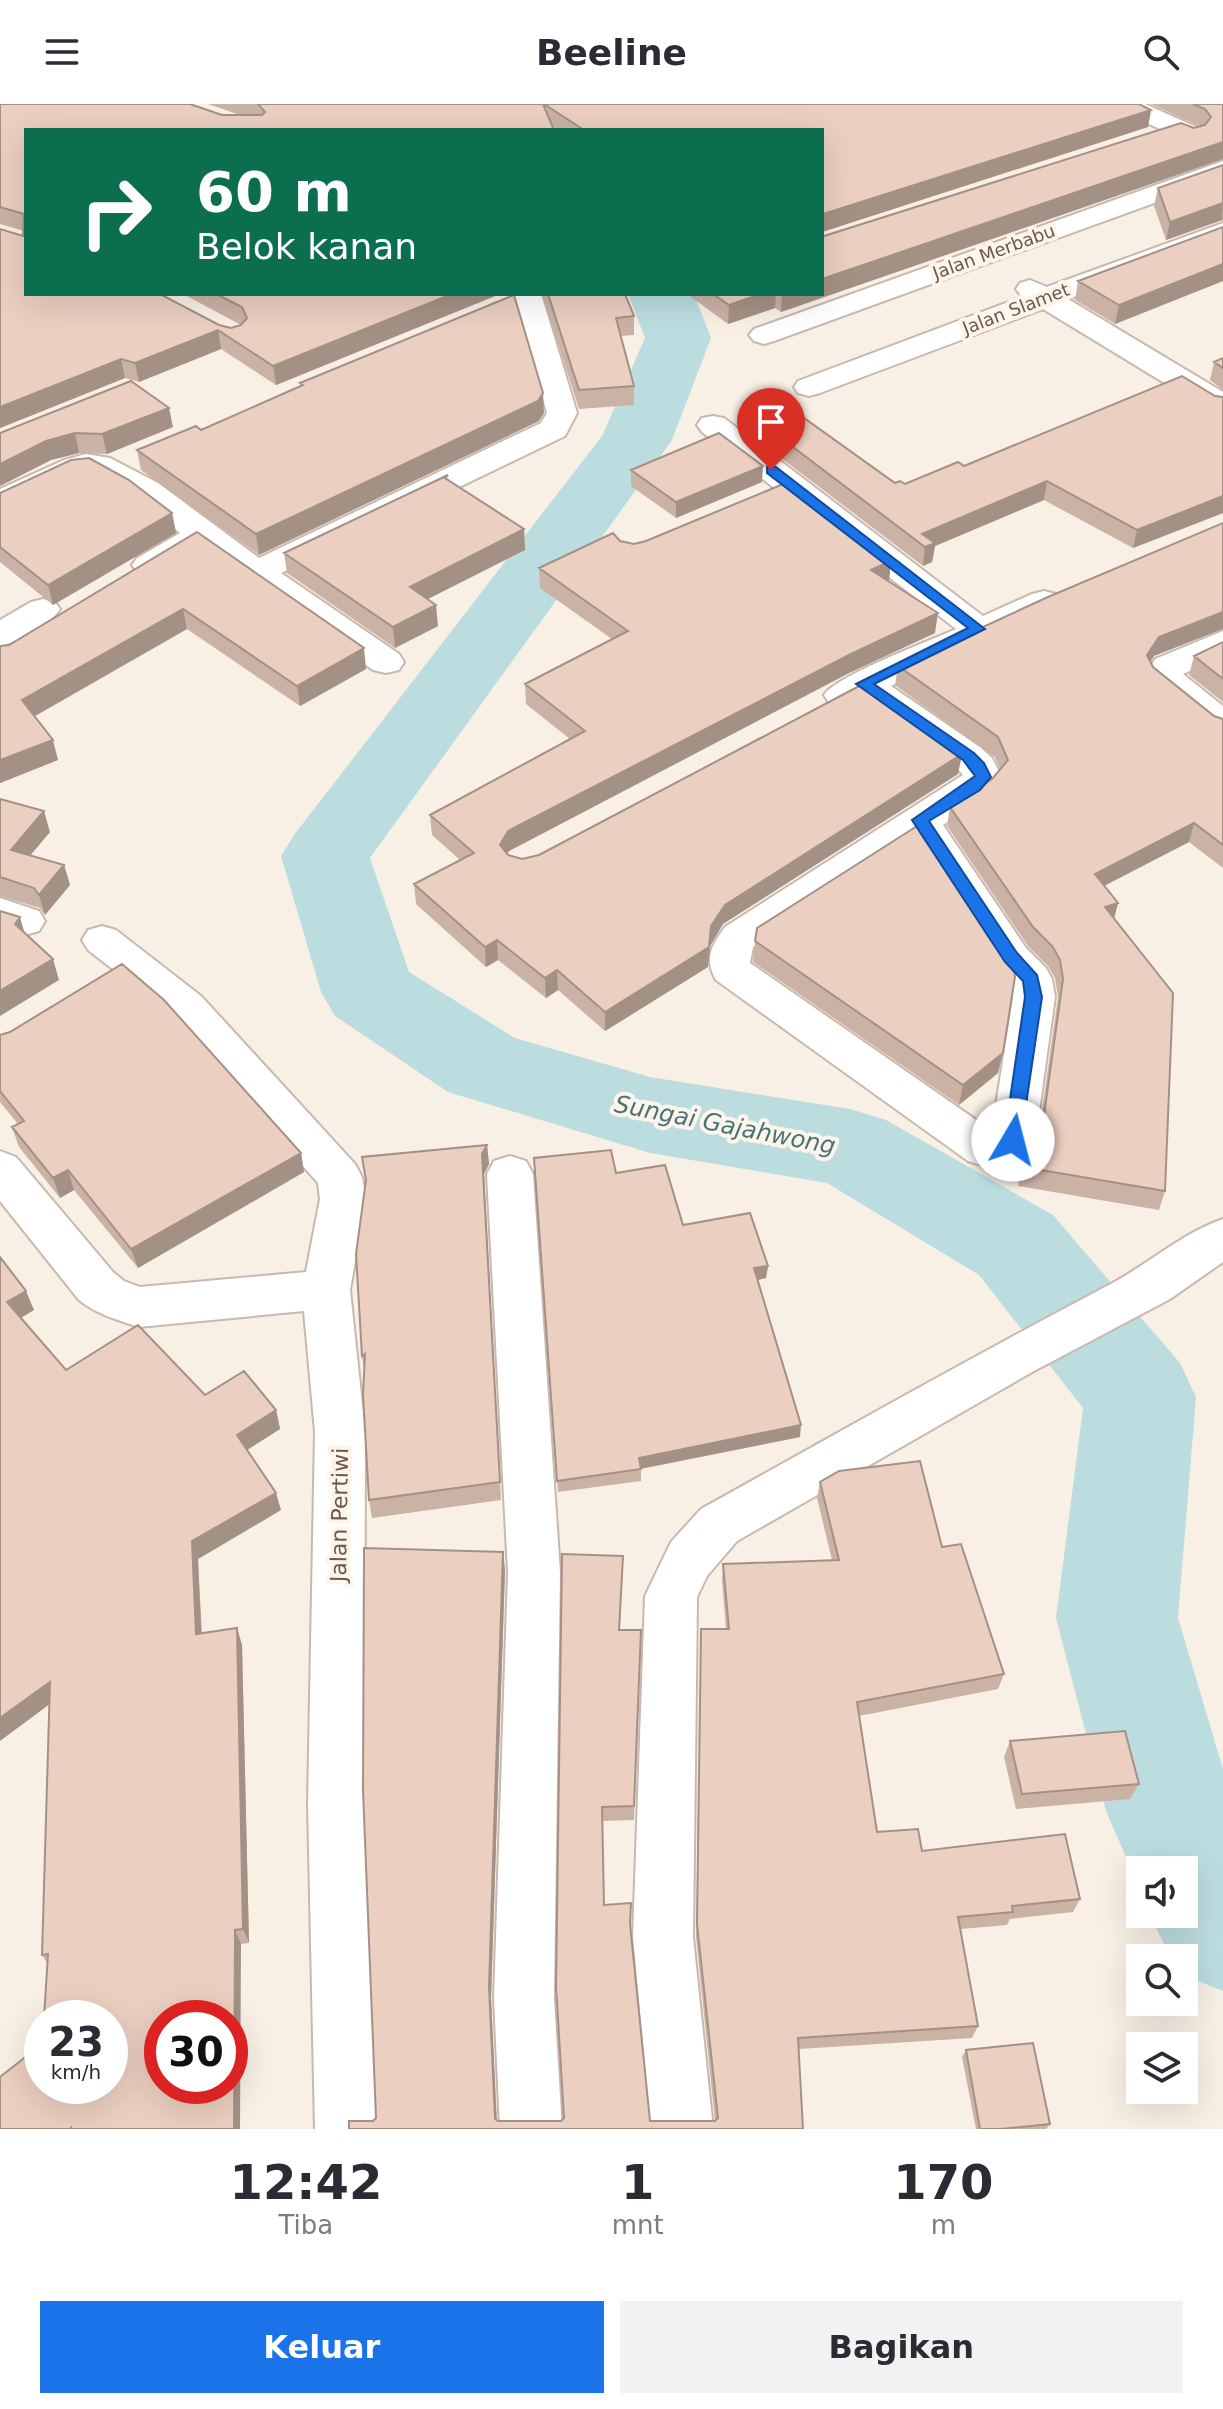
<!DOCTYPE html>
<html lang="id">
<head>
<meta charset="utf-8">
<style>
	body { margin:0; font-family:"DejaVu Sans",sans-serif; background:#f2f2f3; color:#2b2b33; height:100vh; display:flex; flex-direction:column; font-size:30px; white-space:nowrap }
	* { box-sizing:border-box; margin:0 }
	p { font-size:26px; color:#7c7c81 }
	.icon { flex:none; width:44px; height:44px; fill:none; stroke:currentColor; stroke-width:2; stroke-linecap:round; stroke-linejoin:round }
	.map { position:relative; height:2025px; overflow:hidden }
	.drawer { display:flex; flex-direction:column; background:#fff; flex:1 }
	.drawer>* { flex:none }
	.hud { position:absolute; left:24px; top:24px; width:800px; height:168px; border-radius:0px; box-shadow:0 8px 32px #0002; background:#0b6e4f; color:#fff; overflow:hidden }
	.buttons { position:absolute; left:1126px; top:1752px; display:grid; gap:16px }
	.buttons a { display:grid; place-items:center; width:72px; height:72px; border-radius:0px; background:#fff; box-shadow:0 8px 32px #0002; font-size:40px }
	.speed { position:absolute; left:24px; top:1896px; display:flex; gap:16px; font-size:40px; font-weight:700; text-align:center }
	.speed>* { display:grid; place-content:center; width:104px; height:104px; border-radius:50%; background:#fff; box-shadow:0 8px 32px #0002; line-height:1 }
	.speed small { font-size:20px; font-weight:400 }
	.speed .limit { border:12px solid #d22; background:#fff; color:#111 }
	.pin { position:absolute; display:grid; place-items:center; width:68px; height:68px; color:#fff; margin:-82px -34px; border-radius:50% 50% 50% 0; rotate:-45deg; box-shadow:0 0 8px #0007 }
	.pin .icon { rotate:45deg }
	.me { position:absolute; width:88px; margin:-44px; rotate:8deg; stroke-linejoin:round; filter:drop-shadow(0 0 6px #0008) }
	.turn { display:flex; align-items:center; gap:28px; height:168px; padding:0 40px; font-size:36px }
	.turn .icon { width:104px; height:104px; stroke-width:2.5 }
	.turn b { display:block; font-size:56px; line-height:68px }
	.eta { display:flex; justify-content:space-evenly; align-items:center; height:136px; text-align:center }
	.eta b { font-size:48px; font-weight:800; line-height:56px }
	.action { display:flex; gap:16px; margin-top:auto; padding:16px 40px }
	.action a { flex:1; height:92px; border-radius:0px; background:#1a73e8; color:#fff; font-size:32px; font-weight:800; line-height:92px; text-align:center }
	.action a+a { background:#f2f2f3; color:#2b2b33 }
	header { display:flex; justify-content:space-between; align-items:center; height:104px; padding:0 40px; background:#fff; font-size:36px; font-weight:800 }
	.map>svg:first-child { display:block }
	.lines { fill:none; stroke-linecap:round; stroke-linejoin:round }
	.river { fill:#bcdde0; fill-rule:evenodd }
	.minor-casing { stroke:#c9b8ad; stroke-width:4 }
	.minor { fill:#fff; fill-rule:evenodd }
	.wall { fill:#cab2a5 }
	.shaded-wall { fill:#a49186 }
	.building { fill:#ebcfc0; stroke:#a49186; stroke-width:2; fill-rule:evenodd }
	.route { fill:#1a73e8; stroke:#114b97; stroke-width:2 }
	.labels { text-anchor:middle; stroke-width:8; stroke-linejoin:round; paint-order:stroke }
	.far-street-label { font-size:18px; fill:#6f574d; stroke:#fdf4ea }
	.street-label { font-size:22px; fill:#6f574d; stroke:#fdf4ea }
	.water-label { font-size:24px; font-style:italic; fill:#477379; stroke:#fdf4ea }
</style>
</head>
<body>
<header><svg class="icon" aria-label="menu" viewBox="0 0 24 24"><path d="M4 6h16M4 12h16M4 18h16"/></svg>Beeline<svg class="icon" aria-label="search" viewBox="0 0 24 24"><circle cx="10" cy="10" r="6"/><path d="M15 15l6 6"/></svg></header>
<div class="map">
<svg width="1223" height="2025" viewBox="0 0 1223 2025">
	<rect width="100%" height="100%" fill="#f9f0e5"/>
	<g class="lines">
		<path class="river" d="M628,190h66l17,44 -39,102 -302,418 39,114 106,66 135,39 200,32 36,11 167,95 127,148 16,34 -18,221 45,151v222l-39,-16v-17h-14l-20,-44h34v-44h-44v20l-34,-79 -50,-193 27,-210 -104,-133 -152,-92 -177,-30 -202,-61 -113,-76 -14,-24 -40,-136 13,-21 308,-399 43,-98z"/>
		<defs>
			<path id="minor" d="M1111,0h34l78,35v18l-108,-48z
				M1223,57v17l-449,163 -10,3 -10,-3 -5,-6 5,-6z
				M1223,119v18l-155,58 155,93v22l-11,-2 -169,-103 -223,84 -11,3 -11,-3 -4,-6 4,-6 224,-84 -6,-8 4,-6 10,-3 17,7z
				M513,190h28l36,119 -12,23 -284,137 118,81 5,8 -5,8 -13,3 -13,-3 -172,-121c-20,11 -40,29 -64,23l-5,-7 5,-7 43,-25c-24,-21 -71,-67 -105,-56l-75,35v-23l64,-29 22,-6 24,4 48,25 101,75 282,-135 6,-10z
				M713,312l11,2 259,198 49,-22 12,-3 12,3 5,7 -5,7 -165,78 90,62 11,10 10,19 -15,19 -44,29 83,123 20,20 6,11 3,18 -20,143c-16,30 -37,31 -67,21l-252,-181c-12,-21 -5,-34 9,-53l238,-152 -8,-9 -93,-66 -20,6 -13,-3 -5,-8c12,-19 105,-54 132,-66l-254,-197 -5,-7 5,-7zM915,739l81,125 15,16 2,13 -21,134 -242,-168 3,-16z
				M43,495l12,3 5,7c-11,17 -40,32 -60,37v-26l31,-18z
				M1223,527v24l-40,19 40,32v31l-13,-4 -60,-49 -5,-8 10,-17z
				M0,794l39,13 6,10 -6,10 -14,4 -25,-8z
				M102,822l14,4 85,66 154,168 7,13 4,22 -16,91 15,142 -1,372 13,325h-62l-7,-325 7,-372 -11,-121 -165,16c-21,-7 -43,-13 -60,-27l-79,-99v-50l16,6 97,115 11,9 16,6 166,-15 14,-73 -2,-16 -147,-165 -20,-19 -63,-49 -6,-10 6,-10z
				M510,1052l16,5 7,13 27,398 -6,426 8,131h-62l-6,-131 14,-426 -21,-398 7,-13z
				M1223,1115v43l-53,37 -136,72 -297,170 -30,35 -10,21 -4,340 20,192h-62l-18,-192 12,-341 26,-54 30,-33c135,-75 269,-151 406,-223 39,-20 75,-53 116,-67z"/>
		</defs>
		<use href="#minor" class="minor-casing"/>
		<use href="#minor" class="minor"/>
	</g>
	<path class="wall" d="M0,0h190l32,11h18l-32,-11h931l12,6 -3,17 -326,105v-102h-265l-4,-2 1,2h-528v164h134l59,31 12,3 10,-3 -58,-31h317l-224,91 -55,-36 -82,33 -14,-4 -125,50v-199l23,7 1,-5 -24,-7z
		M1151,0h72v55l-442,153 -6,-4 -47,16 -41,-30h135l2,-58 375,-110z
		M1223,61v56l-1,-1 -56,20 -12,-34 4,-18z
		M1223,123v54l-108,43 -40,-24 3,-19z
		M542,190h83l9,22v19l-13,1 13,50v19l-55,4z
		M1223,254v32l-13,-10 4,-18z
		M300,279l244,30 -5,8 -280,134 -118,-85 -4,-20 64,-20 99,-43z
		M1215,292l8,1v116l-90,35 -89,-48 -109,46 -3,16 -9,4 -172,-131 1,-19 143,67 10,1 59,-18z
		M173,323l-66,27 -28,-1 -28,7 -51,26v-53z
		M631,366l131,12 -86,36 -45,-32z
		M449,376l75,49 1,21 -97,49 10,27 -43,22 -108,-75 -3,-20z
		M0,389l172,20 4,20 -123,72 -53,-43z
		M197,428l169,137 -66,37 -113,-77 -152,87 23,44 -58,23v-137l9,-1z
		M620,437l14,3 257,17 -2,20 46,52 -86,40 -340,178 -2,3 1,1 14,4 440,-105 -4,20 -235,150 -13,22 -2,21 -103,64 -47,-41 -12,8 -48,-38 -12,7 -70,-63 -2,-20 46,-24 -28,-25 -2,-20 140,-76 -44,-35 -1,-20 87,-45 -72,-51 -1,-20z
		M1223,538v60l-34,-27 5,-19z
		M1154,552l-4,6 3,5 61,49 9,3v149l-34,-26 -85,44 14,17 -4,16 51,272 -6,19 -141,-24 3,-24 5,-19 14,-18 18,-128 -3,-19 -7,-12 -20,-20 -81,-120 3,-19 42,-28 8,-10 -5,-12 -100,-72 3,-19z
		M0,695l50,33 -20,23 34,10 6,20 -25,30 -5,-7 -40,-12z
		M755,837l248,112 -5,20 -39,32 -206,-143z
		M0,931l301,118 3,19 -166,96 -64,-78 -14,8 -41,-51 -7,-20 6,-3 -18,-22z
		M487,1041l2,19 -5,10 17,326 -129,18 -3,-18 -5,-131 -2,-13z
		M534,1054l82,15 67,52 85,41 -2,12 -8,2 42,157 -159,32v12l-83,11z
		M0,1153l34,53 -13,8 45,52 139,25 71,15 4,19 -33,21 34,60 -83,49 4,74 35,-5 5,17 7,298 -8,1 -199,142 5,-123 -5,-8 7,-250z
		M820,1378l122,65 62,127 -6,15 -139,27 18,116 45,19 158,48 -7,13 -63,7 -3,6 -46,4 17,97 -6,12 -173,11 4,80 -430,-8 3,-3 129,-549 -14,429 6,122 1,1h63l3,-3 59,-562 -3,74h21l-7,190 -32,1 2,84 26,21 20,195h65l-19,-184 5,-308h25l-4,-49 1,-16 109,-4 -15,-62z
		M1010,1637l129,43 -9,15 -114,10 -12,-52z
		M966,1946l84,74 -4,5h-70l-14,-72z"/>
	<path class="shaded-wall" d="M1151,6l-3,17 -326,105 1,-18z
		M1223,38v17l-442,153 1,-18h40v-15z
		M1223,99l-1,17 -56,20 4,-18z
		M1223,160v17l-108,43 4,-19z
		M452,190h48l-224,91 -3,-19z
		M761,190h15l-1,14 -47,16 1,-19z
		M218,226l3,19 -82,33 -4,-19z
		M121,255l4,19 -125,50v-21z
		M543,289l1,20 -5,8 -280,134 -3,-21z
		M169,304l4,19 -66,27 -5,-20z
		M75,329l4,20 -28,7 -51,26v-22l46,-23z
		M763,362l-1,16 -86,36v-16z
		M1047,377l-3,19 -109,46 -3,16 -9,4 2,-19 -3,-13z
		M1223,392v17l-90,35 4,-18z
		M172,409l4,20 -123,72 -5,-20z
		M524,425l1,21 -113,57 -2,-20z
		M891,457l-2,20 -18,-11z
		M436,501l2,21 -43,22 -2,-21z
		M183,505l4,20 -159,91 -6,-20z
		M1223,508v17l-69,27 -12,18 5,-19 12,-18z
		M938,509l-3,20 -86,40 -340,178 -7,14 -2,-20 8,-14 343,-177z
		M364,544l2,21 -66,37 -3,-20z
		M53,636l5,20 -58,23v-23z
		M962,650l-4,20 -235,150 -13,22 -2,21 -103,64v-19l106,-86 14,-21z
		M44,707l6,21 -32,38 -7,-20z
		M1194,719l-5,19 -99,51 5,-19z
		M64,761l6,20 -25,30 -6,-20z
		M1118,799l-5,19 -8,-15z
		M20,813l6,21 -11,-14z
		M497,836l1,20 -12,7 -1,-20z
		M53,855l6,21 -59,36v-25z
		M557,866l1,20 -12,8 -1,-20z
		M1003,949l-5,20 -39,32 4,-20z
		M487,1041l2,19 -5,10 17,326 -19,-346z
		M301,1049l3,19 -166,96 -7,-19z
		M68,1066l6,20 -14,8 -7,-20z
		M768,1162l-2,12 -13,3 1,-13z
		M26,1187l8,19 -19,11 -8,-19z
		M276,1306l4,19 -38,24 -5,-18z
		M801,1321l-1,12 -161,32v-11z
		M276,1389l5,17 -83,49 4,92 -6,-17 -4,-93z
		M503,1448l2,17 -14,429 6,131 -2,-10 -6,-133z
		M237,1524l5,17 7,298 -6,-14z
		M50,1578l8,16 -58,43v-23z
		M235,1826l6,14 -1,185h-6z"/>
	<path class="building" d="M0,0h190l32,11h40l3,-3 -7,-8h285l11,26h-528v164h134l59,31 12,3 10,-3 6,-7 -5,-11 -26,-13h236l-179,72 -55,-36 -83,33 -14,-4 -121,48v-178l23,7 1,-22 -24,-7z
		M544,0h595l12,6 -328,104 -1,5v-89h-238z
		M1193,0h30v38l-401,137v-45l2,2 357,-113 13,5 11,-3 6,-8 -6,-8z
		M1223,61v38l-53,19 -12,-34z
		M1223,123v37l-104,41 -41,-24z
		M548,190h77l9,22 -18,2 18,68 -55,4z
		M713,190h48l-32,11z
		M514,191l29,98 -5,8 -282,133 -119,-84 59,-24 5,4 102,-45 -3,-2z
		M1223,254v10l-9,-6z
		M1182,272l33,20 8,1v99l-86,34 -90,-49 -125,53 13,9 -10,4 -173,-131 31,-13 112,80 5,-2 5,3 53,-22 6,4z
		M131,277l38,27 -67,26 -27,-1 -29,8 -46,23v-31z
		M719,329l44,33 -87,36 -45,-32z
		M89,354l40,22 43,33 -124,72 -48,-38v-54l71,-33z
		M448,371l-3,3 79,51 -114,58 26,18 -43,22 -109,-74z
		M788,378l103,79 -20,9 67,43 -87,41 -343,177 -8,14 8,10 14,4 17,-4 324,-171 99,70 -237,151 -14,21 -2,21 -104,65 -48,-42 -12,8 -48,-38 -12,7 -71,-63 60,-31 -44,-38 155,-84 -60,-47 103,-53 -89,-63 74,-35 7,8 14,3 12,-3z
		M1223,419v89l-64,25 -12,18 6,12 61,49 9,3v126l-29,-22 -99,51 23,29 -13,4 68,86 -8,198 -142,-24 3,-24 17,-21 20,-143 -3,-19 -7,-13 -20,-20 -83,-120 42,-28 16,-19 -10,-23 -100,-71 150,-69z
		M197,428l167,116 -67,38 -114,-77 -161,91 31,40 -53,20v-114l9,-1z
		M1223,538v37l-29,-23z
		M0,695l44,12 -33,39 53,15 -25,30 -5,-7 -34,-11z
		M917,722l81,123 15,16 2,12 -12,76 -40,32 -208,-144 2,-13z
		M0,807l20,6 -5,7 38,35 -53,32z
		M122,860l42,36 137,153 -170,96 -63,-79 -15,8 -41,-51 12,-6 -24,-30v-56l10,-3z
		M487,1041l-5,9 18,328 -131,18 -6,-105 2,-41 -3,2 -6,-102 10,-74 -4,-23z
		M611,1046l5,23 49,-8 18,60 67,-12 18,53 -14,2 47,157 -162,33 2,11 -84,12 -23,-323z
		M0,1153l26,34 -19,11 59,68 72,-45 67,70 39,-24 32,39 -39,25 39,58 -84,48 4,93 41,-6 6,301 -8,1 -1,199h-163v-1l-1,1h-70v-52l42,-33v42h68v-68h-66l4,-64 -6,1 8,-273 -50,36zM162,1914h68v68h-68z
		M920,1357l22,86 19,-3 43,130 -147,28 20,130 41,-3 4,22 143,-17 15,65 -68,7 1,6 -55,5 20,109 -180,12 5,91h-454v-8h24l3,-3 -13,-328 1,-242 139,4 -14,434 6,133 3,2h63l3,-3 -8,-132 6,-432 61,2 -4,74h22l-7,176 -32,1 2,98 27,-2 -1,21 20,197h65l3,-3 -21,-194 4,-295h28l-6,-65 116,-4 -19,-78 19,-11z
		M1125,1627l14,53 -117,10 -12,-53z
		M1033,1939l17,81 -49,5h-21l-14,-79z"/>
	<path class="route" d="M767,363h9l209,162 -111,55 100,69 10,10 7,14 -11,13 -51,31 88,132 20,22 5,22 -22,148h-13l-3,-5 21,-143 -2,-16 -18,-19 -93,-142 63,-44 -12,-16 -107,-76 112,-56 -201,-155z"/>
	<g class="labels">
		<g class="far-street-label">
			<text transform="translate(994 148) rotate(-20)" y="6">Jalan Merbabu</text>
			<text transform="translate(1016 205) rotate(-21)" y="6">Jalan Slamet</text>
		</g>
		<g class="street-label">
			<text transform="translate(339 1411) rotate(-89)" y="8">Jalan Pertiwi</text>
		</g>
		<g class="water-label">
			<text transform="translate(725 1021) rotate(11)" y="8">Sungai Gajahwong</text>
		</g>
	</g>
</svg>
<div class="buttons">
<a><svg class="icon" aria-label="sound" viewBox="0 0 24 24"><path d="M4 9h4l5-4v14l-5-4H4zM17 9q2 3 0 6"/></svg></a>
<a><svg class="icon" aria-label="search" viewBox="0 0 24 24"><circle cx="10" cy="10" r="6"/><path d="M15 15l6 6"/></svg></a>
<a><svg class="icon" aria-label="layers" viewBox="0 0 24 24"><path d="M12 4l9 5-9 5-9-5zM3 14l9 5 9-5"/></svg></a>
</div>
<div class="speed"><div>23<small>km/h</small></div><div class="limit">30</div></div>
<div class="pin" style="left:771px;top:366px;background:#d93025"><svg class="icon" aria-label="arrive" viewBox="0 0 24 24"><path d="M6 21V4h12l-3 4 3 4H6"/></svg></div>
<svg class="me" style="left:1013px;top:1036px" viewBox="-20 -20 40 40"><circle r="19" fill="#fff"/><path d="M0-13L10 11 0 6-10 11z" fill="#1a73e8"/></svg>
<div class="hud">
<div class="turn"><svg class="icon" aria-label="right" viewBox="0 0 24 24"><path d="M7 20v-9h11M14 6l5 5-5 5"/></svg><div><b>60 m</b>Belok kanan</div></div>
</div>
</div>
<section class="drawer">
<div class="eta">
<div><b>12:42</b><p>Tiba</p></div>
<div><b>1</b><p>mnt</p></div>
<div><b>170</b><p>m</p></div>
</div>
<div class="action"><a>Keluar</a><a>Bagikan</a></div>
</section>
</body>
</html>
